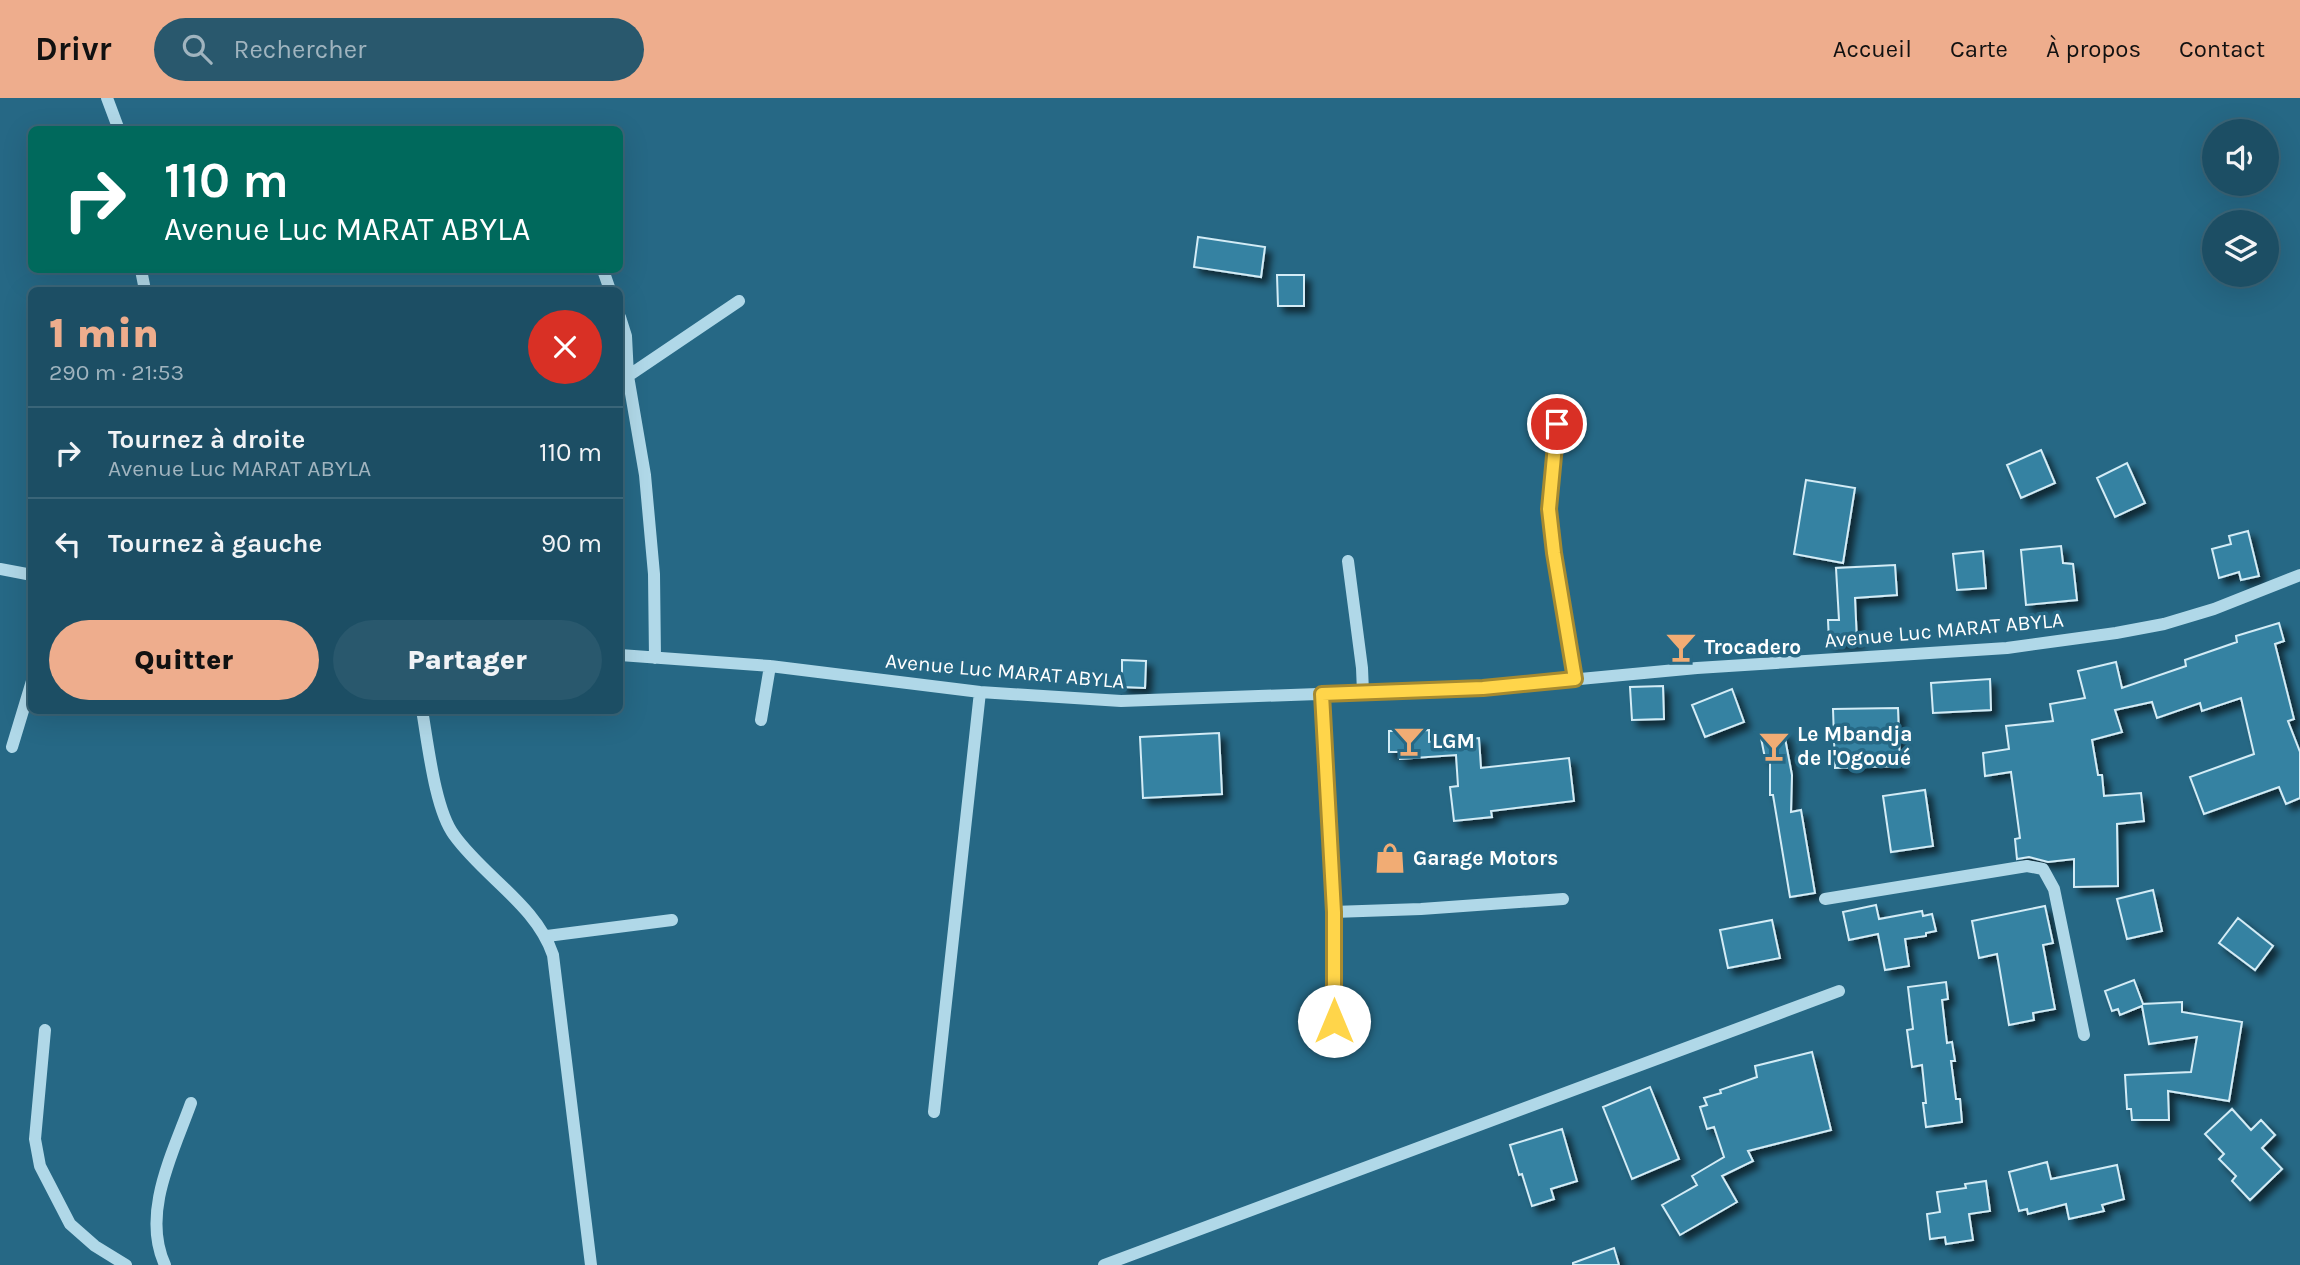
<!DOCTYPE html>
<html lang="fr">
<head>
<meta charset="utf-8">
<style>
	body { margin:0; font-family:Karla,sans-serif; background:#29586d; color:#f1f3f6; height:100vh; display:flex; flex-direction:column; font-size:26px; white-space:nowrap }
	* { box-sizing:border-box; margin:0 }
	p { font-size:23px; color:#a0b4bf }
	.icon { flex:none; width:38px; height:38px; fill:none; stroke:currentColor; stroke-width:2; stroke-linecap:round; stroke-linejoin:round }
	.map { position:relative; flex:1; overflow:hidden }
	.drawer { position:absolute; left:28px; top:189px; width:595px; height:427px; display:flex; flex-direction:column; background:#1c4e64; border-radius:10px; box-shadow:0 7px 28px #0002,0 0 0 2px #3a6578 }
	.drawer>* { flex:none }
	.banner { position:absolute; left:28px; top:28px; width:595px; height:147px; border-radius:10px; box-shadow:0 7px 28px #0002,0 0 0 2px #3a6578; background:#00695c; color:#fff; overflow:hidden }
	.fabs { position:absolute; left:2202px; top:21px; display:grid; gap:14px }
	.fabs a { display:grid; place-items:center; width:77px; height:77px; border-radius:50%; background:#1c4e64; box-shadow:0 7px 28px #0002,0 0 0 2px #3a6578; font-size:35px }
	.pin { position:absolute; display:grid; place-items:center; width:60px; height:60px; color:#fff; margin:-30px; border:4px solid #fff; border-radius:50%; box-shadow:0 2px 7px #0007 }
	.me { position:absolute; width:77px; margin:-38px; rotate:0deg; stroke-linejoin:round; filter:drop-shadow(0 0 5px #0008) }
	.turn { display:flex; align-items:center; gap:24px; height:147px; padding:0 21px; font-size:32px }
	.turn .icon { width:91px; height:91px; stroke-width:2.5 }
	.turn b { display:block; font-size:49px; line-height:60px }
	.round { display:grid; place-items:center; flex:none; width:74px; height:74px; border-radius:37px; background:#29586d }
	.headline { display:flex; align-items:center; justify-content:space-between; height:119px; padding:0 21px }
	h1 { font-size:42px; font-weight:800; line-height:52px; color:#eead8d }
	.button { display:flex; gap:14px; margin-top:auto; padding:14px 21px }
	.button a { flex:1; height:80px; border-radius:42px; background:#eead8d; color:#111; font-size:28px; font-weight:800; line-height:80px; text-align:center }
	.button a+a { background:#29586d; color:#f1f3f6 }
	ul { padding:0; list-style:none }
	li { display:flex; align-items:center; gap:21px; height:91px; padding:0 21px; border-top:2px solid #3a6578 }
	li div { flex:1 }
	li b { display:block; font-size:26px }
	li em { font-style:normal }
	header { display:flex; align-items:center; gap:42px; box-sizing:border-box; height:98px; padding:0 35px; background:#eead8d; color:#111 }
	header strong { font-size:33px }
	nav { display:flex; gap:38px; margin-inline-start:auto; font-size:24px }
	.search { width:490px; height:63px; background:#29586d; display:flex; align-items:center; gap:18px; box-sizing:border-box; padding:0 24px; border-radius:38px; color:#a0b4bf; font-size:26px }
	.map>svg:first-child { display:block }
	.building { fill:#3682a2; stroke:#d3ecf6; stroke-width:2; filter:url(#shadow) }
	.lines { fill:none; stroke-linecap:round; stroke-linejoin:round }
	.minor { stroke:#b0d8e8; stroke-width:12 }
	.route-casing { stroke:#a68a30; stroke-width:18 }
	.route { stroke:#ffd54a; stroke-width:12 }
	.labels { text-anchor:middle; stroke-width:7; stroke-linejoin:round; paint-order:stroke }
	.street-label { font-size:21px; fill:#fff; stroke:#266885 }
	.poi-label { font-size:21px; font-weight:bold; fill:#fff; stroke:#266885; text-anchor:start }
</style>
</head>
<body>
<header>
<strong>Drivr</strong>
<div class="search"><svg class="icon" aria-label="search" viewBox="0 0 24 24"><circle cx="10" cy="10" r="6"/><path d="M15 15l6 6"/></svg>Rechercher</div>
<nav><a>Accueil</a><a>Carte</a><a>À propos</a><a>Contact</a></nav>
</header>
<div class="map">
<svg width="2300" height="1167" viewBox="0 0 2300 1167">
	<defs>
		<filter id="shadow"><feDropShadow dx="6" dy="6" stdDeviation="3.5" flood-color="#0009"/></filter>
	</defs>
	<rect width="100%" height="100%" fill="#266885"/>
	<path class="building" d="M1198,139l67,10 -4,30 -67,-10z
		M1277,177h27v31h-26z
		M2041,352l14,33 -34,15 -14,-33z
		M2127,365l18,40 -30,14 -18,-39z
		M1806,382l49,8 -12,75 -49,-9z
		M2248,433l11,45 -18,4 -2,-8 -20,6 -7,-29 19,-5 -2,-8z
		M2061,448l2,17 10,1 4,36 -51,5 -5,-55z
		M1983,453l3,37 -29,2 -4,-36z
		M1895,467l2,30 -42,3 2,44h-28l-1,-22h11l-3,-52z
		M2279,525l5,18 -9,3 19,75 -6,2 12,31v46l-14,6 -7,-17 -75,27 -14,-37 64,-23 -13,-56 -39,13 -2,-8 -43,15 -5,-16 -37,8 7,22 -30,8 6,35h4l2,21 37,-3 3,28 -27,3 1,62 -44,1v-28l-26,3 -19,-5 -12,2 -2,-20 5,-1 -9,-66 -26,4 -2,-23 26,-4 -3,-23 47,-5 -3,-17 35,-6 -7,-27 38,-9 6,26 64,-22 -1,-6 52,-18 -1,-6z
		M1122,562l24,1 -1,27 -23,-1z
		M1990,581l1,31 -58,3 -2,-30z
		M1663,588l1,33 -32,1 -2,-33z
		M1732,591l12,33 -39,15 -13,-32z
		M1898,610l2,58 -65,2 -2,-59z
		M1429,632v12l50,-4 2,30 88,-10 5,43 -83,10 1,6 -38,4 -4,-34 8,-1 -2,-31 -56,4v-7h-11v-21z
		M1219,635l3,61 -79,4 -3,-61z
		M1784,635l8,42 -1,37 10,-2 14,83 -25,4 -17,-102h-3v-38l-5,1 -4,-20z
		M1925,692l8,56 -42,6 -8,-56z
		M2153,792l9,41 -35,8 -10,-40z
		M1876,807l3,14 43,-8 1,5 9,-2 4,17 -10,2v3l-21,3 4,27 -24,4 -7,-36 -29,6 -6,-28z
		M2045,808l8,37 -10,2 12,64 -22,4 1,7 -25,5 -12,-71 -18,4 -7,-37z
		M2238,820l35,28 -18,24 -36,-27z
		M1772,822l8,38 -52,10 -8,-38z
		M2134,882l9,24 39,-2v10l60,10 -13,79 -61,-10 1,29h-37l-1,-11h-4l-2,-34 66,-3 6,-35 -48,7 -7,-38 -22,9 -2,-6 -6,2 -7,-20z
		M1946,884l2,17 -6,1 5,43 5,-1 3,19h-4l5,38h4l2,23 -36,5 -3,-24h3l-4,-38 -10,2 -5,-37 6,-1 -5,-42z
		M1812,954l19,78 -83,21 5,10 -31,15 15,26 -57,33 -18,-30 35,-20 -5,-9 32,-19 -10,-30 -7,2 -7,-22 7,-2 -3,-7 17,-5 -1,-3 37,-13 -2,-11z
		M1650,989l29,72 -47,20 -29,-72z
		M2232,1011l19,21 10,-10 14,15 -13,13 20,21 -32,31 -18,-19 4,-5 -17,-17 5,-5 -19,-20z
		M1562,1031l15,52 -26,8 3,10 -22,7 -10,-32 -3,1 -9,-30z
		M2047,1064l4,17 66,-14 7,34 -22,6 2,6 -35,8 -3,-15 -38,10 -1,-5 -8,2 -10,-39z
		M1986,1083l4,30 -21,3 4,26 -27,4 -1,-7 -15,2 -3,-25 13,-2 -3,-20 29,-4 -1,-4z
		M1614,1150l5,17h-46v-2z"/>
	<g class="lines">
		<path class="minor" d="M107,0l12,32
			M141,172l4,20
			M603,172l7,20
			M620,219l6,19 2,40 17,99 9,99 1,84
			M628,278l111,-75
			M1557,326l-8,85 5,44 21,126
			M1348,463l14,107 1,24
			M0,471l32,6
			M620,557l150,11 210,26 141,9 362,-13 214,-20 310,-20 109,-15 48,-9 50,-15 86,-34
			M1322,596l11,218 1,137
			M422,612c6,34 13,100 32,125 30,42 82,70 99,120l38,310
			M761,622l9,-54
			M12,649l20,-66
			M1825,801l202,-33 16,3 11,20 30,146
			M1333,814l88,-3 142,-10
			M547,838l125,-16
			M45,932l-10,109 5,27 30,58 25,22 31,19
			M934,1014l46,-420
			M165,1167c-24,-52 8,-112 26,-162
			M1104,1167l735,-274"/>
	</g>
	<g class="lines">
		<defs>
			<path id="route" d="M1334,923v-109l-12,-218 161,-6 92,-9 -21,-126 -5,-44 8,-85"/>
		</defs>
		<use href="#route" class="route-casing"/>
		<use href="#route" class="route"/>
	</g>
	<defs>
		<symbol id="bar-bare" viewBox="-9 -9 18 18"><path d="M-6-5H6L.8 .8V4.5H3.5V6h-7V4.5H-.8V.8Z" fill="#f1ac74" stroke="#266885" stroke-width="2.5" paint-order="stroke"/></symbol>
		<symbol id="shop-bare" viewBox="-9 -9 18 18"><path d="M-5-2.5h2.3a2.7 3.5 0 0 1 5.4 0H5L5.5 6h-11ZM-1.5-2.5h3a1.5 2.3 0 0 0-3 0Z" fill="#f1ac74" stroke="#266885" stroke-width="2.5" paint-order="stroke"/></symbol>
	</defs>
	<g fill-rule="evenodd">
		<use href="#bar-bare" x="1659" y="527" width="44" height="44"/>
		<use href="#bar-bare" x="1387" y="621" width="44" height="44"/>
		<use href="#bar-bare" x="1752" y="626" width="44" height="44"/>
		<use href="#shop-bare" x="1368" y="738" width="44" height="44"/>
	</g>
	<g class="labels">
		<g class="street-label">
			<text transform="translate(1944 532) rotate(-5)" y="7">Avenue Luc MARAT ABYLA</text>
			<text transform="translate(1005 573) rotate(5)" y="7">Avenue Luc MARAT ABYLA</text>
		</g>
		<g class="poi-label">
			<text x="1704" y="556">Trocadero</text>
			<text x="1797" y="643">Le Mbandja<tspan x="1797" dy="24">de l'Ogooué</tspan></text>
			<text x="1432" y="650">LGM</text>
			<text x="1413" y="767">Garage Motors</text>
		</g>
	</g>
</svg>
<div class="fabs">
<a><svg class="icon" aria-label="sound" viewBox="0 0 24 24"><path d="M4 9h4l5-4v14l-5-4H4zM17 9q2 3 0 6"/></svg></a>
<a><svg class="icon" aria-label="layers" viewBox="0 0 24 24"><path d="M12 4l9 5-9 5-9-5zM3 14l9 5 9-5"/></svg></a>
</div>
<div class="pin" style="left:1557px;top:326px;background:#d93025"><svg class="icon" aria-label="arrive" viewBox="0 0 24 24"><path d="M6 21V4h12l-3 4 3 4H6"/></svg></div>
<svg class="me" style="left:1334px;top:923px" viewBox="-20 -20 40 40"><circle r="19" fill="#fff"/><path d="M0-13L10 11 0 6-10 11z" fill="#ffd54a"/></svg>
<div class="banner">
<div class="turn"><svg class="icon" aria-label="right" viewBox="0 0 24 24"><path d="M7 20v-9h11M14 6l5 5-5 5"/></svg><div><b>110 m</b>Avenue Luc MARAT ABYLA</div></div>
</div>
<section class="drawer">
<div class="headline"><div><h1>1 min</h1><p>290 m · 21:53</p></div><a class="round" style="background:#d93025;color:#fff"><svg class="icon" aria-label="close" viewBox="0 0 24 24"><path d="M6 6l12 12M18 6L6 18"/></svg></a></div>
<ul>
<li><svg class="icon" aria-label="right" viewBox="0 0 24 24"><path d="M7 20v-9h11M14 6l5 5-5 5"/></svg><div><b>Tournez à droite</b><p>Avenue Luc MARAT ABYLA</p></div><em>110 m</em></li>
<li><svg class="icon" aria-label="left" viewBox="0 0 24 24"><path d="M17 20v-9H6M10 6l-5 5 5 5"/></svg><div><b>Tournez à gauche</b></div><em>90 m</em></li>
</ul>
<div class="button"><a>Quitter</a><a>Partager</a></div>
</section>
</div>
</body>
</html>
